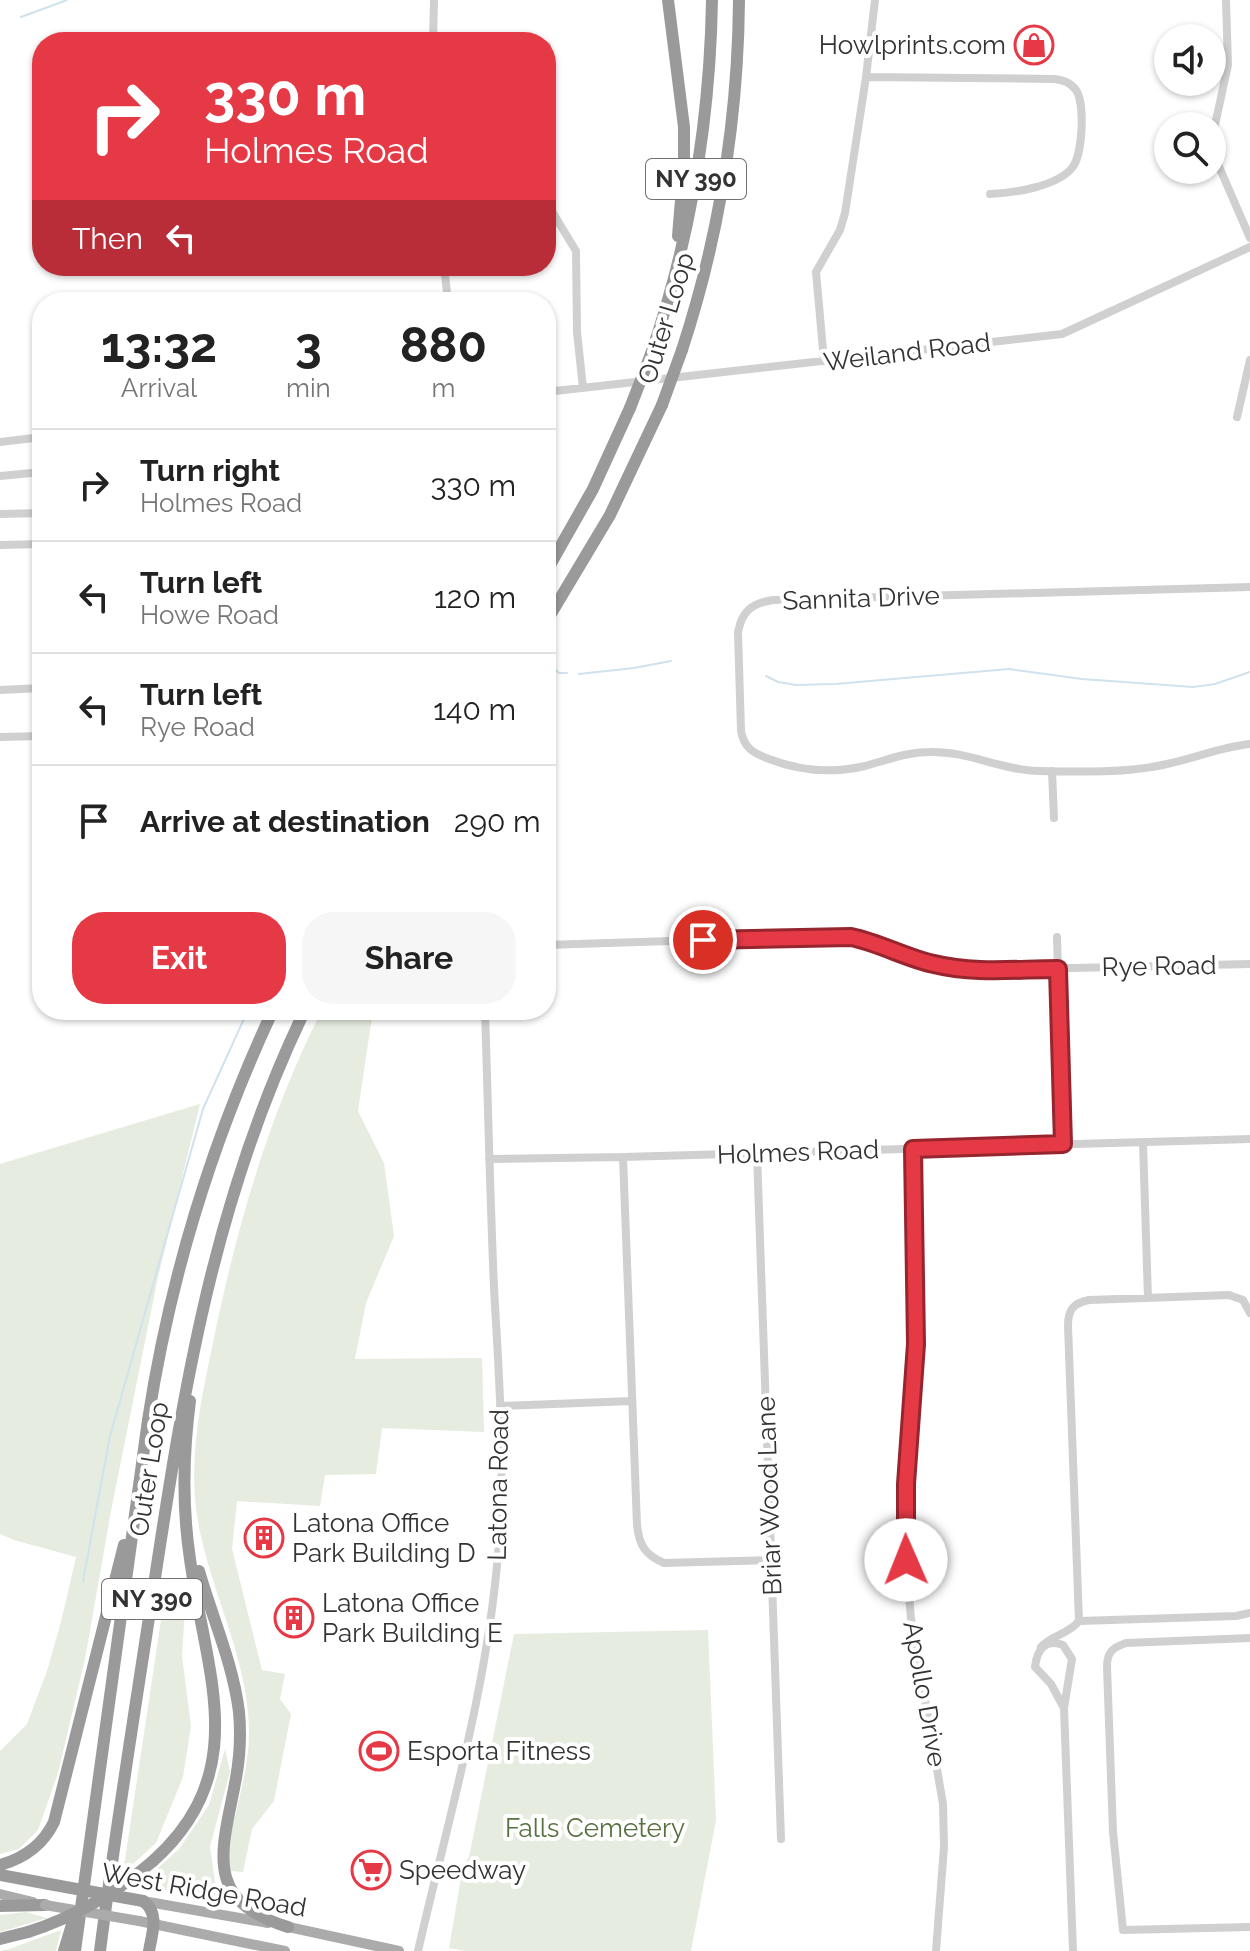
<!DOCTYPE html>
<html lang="en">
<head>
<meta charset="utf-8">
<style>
	body { margin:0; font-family:Raleway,sans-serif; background:#f6f6f6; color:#222; height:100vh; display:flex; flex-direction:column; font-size:30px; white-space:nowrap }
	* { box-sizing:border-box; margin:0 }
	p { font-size:26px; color:#767676 }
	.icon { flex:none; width:44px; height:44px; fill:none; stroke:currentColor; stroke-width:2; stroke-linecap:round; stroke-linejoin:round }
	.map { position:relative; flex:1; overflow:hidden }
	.details { position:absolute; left:32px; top:292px; width:524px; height:728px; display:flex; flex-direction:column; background:#fff; border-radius:32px; box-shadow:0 2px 6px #0004 }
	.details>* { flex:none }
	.top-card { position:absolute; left:32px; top:32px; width:524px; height:244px; border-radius:32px; box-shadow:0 2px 6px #0004; background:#e63946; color:#fff; overflow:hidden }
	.fabs { position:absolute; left:1154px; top:24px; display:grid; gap:16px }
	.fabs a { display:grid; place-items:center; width:72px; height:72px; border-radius:50%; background:#fff; box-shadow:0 2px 6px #0004; font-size:40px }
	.pin { position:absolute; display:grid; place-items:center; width:68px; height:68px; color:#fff; margin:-34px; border:4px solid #fff; border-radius:50%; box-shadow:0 2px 8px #0007 }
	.me { position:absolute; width:88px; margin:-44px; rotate:359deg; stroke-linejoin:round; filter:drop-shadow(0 0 6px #0008) }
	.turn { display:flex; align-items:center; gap:28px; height:168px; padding:0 40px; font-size:36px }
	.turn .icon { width:104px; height:104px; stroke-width:2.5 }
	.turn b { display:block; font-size:56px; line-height:68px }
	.then { display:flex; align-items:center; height:76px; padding:0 40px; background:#0003; gap:16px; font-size:30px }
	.eta { display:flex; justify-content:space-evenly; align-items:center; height:136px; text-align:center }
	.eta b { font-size:48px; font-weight:700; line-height:56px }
	.cta { display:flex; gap:16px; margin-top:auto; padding:16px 40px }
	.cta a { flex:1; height:92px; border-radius:32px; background:#e63946; color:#fff; font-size:32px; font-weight:700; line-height:92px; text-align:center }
	.cta a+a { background:#f6f6f6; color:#222 }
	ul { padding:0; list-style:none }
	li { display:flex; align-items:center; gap:24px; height:112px; padding:0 40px; border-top:2px solid #e0e0e0 }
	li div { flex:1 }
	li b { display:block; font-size:30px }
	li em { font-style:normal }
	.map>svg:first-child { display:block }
	.green { fill:#e6ecdf }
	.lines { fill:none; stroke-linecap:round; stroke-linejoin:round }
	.stream { stroke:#cfe2ee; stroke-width:2 }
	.minor { stroke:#d0d0d0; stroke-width:8 }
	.major { stroke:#ababab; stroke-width:10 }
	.highway { stroke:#9a9a9a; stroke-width:12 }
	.major-bridge { stroke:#ababab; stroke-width:10 }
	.highway-bridge { stroke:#9a9a9a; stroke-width:12 }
	.route-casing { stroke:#96252e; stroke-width:20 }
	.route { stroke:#e63946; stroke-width:14 }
	.labels { text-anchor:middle; stroke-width:8; stroke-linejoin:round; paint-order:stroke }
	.shield { fill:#fff; stroke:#707070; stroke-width:2 }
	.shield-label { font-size:24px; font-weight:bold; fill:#333 }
	.poi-label { font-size:26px; fill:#333; stroke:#fff; text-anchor:start }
	.street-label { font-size:26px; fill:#333; stroke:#fff }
	.park-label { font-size:26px; fill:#56703f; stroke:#fff }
</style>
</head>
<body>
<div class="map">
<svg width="1250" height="1951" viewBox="0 0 1250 1951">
	<rect width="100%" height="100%" fill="#fff"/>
	<path class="green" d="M322,1010h51l-15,101 26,52 10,73 -28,67 -11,56 127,-1 2,74 -102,-4 -6,46 -51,1 -5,31 -83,-5 -5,48 30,121 23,4 -5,25 11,15 -17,87 -22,28 -9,43 -13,-1c0,-8 -3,-16 -2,-24 0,-10 4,-20 7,-30 6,-27 14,-55 14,-83 1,-80 -47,-155 -54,-235 -4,-53 7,-105 18,-156 23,-114 56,-229 109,-333z
		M200,1104l-42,173 -47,234 -26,148 -27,114 -20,57 -19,19 -19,5v-103l27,-27 20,-53 14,-49 15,-65 -62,-17 -14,-6v-370z
		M167,1580l15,1 3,29 -3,46 9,70 -8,51 -27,66 -33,30z
		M708,1630l8,190 -25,131h-226l-16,-3 14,-82 6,-9 45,-223z
		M225,1749l5,23 -20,75 5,34 7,19 -83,-15 40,-36 30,-44z
		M26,1912l21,6 -47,14v-17z
		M61,1930l-5,21h-56l9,-2z"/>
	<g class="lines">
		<path class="stream" d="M21,17l46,-17
			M546,670l6,-3 7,6h8
			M579,674l55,-6 37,-7
			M766,676l12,6 18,3 39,-1 174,-15 73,10 111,8 22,-3 35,-12
			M83,1581l27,-145 93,-327 45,-99"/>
		<path class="minor" d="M1226,0l2,65 -13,60 -1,30 36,83
			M433,42l1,-42
			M547,46l3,162 26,43 1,81 6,56
			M866,77l188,2c9,1 16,3 22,11 9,13 7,65 -4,78 -16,19 -59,25 -82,26
			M444,266l4,36
			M824,361l-8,-89 24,-42 5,-17 21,-136 9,-77
			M546,392l516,-58 188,-87
			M1237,417l13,-57
			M0,442l42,-5
			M0,476l42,-4
			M0,514l42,-1
			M0,545l42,-1
			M1250,587l-477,13c-21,3 -31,11 -35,32l3,99c3,17 12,22 28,28 31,12 62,15 96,7 22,-6 42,-14 65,-14 38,-1 71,18 108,19 40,1 91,2 129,-7 28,-6 54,-17 83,-20
			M0,690l42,-2
			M0,737l42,-1
			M1052,771l2,47
			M1057,937l6,207
			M546,945l283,-9 40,5 65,23 46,6 270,-6
			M1143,1143l5,155
			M913,1149l3,195 -10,140v76l5,59 32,185 1,43 -8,104
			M757,1154l24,685
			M623,1157l14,368c2,20 8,30 27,38l108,-3
			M489,1159l134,-2 627,-18
			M500,1406l132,-5
			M1079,1621l157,-5 14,-3
			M1250,1638l-124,5c-14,5 -19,9 -19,24l6,165 10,98 127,-3
			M1041,1647c11,-12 28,-13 38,-26l-11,-295c0,-16 5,-23 21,-26l140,-5 14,5 7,13
			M1064,1708l-13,-24 -16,-17c2,-17 10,-29 28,-22l9,14 -8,49 9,243
			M418,1951c30,-131 69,-262 80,-397 8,-88 1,-177 -4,-266 -4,-93 -6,-185 -9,-278"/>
		<path class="major" d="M0,1894l33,8
			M143,1901l125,22
			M139,1921l146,30
			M284,1926l115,25"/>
		<path class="highway" d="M668,0l16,127v37l-6,72
			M682,350c37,-113 56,-231 57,-350
			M651,354c39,-114 59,-233 61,-354
			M546,572l47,-83 37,-81
			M546,622l64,-107 52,-110
			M199,1571c13,46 34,92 40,141 2,22 1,44 -3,66 -12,68 -37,122 52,149
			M153,1861c101,-90 52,-190 37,-302 -8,-53 -7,-105 0,-158
			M0,1865c25,-7 43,-20 54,-43l70,-277
			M0,1875l49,9
			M143,1901c17,12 9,32 6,50
			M0,1906l45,-1
			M0,1939l28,-7
			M64,1951l9,-30
			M75,1951l73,-531c22,-143 64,-279 125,-410
			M100,1951c15,-118 34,-235 52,-353 31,-206 61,-398 153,-588"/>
		<path class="major-bridge" d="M45,1905l94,16"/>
		<path class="highway-bridge" d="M662,405l20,-55
			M630,408l21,-54
			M49,1884l94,17
			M28,1932c47,-15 88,-39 125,-71"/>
	</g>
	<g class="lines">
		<defs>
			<path id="route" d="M703,940l148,-3c29,6 55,21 83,27 40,10 83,5 124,5l5,175 -150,5 3,195 -10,140v76"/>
		</defs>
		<use href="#route" class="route-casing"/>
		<use href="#route" class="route"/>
	</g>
	<defs>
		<symbol id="shop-ring" viewBox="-11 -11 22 22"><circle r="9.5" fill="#fff" stroke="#e63946" stroke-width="1.5"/><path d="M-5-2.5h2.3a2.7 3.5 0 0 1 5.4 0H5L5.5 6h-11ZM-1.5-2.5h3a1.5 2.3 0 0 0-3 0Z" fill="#e63946"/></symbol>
		<symbol id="building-ring" viewBox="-11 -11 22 22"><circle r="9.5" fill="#fff" stroke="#e63946" stroke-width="1.5"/><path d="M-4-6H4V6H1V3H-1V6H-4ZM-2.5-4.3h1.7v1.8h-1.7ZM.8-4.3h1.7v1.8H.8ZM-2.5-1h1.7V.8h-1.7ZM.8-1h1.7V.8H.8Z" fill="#e63946"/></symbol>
		<symbol id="stadium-ring" viewBox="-11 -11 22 22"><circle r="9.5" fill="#fff" stroke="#e63946" stroke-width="1.5"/><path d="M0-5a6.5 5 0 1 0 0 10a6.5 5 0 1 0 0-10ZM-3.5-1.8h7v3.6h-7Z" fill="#e63946"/></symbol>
		<symbol id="supermarket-ring" viewBox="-11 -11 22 22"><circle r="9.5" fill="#fff" stroke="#e63946" stroke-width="1.5"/><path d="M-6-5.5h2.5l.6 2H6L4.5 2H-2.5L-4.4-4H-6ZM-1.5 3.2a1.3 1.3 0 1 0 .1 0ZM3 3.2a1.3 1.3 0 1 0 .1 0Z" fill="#e63946"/></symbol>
	</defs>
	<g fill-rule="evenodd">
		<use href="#shop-ring" x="1012" y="23" width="44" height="44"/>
		<use href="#building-ring" x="242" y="1516" width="44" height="44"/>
		<use href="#building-ring" x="272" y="1596" width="44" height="44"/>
		<use href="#stadium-ring" x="357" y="1729" width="44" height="44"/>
		<use href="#supermarket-ring" x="349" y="1848" width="44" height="44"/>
	</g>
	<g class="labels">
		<g class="shield">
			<rect x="646" y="159" width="100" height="40" rx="6"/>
			<rect x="102" y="1579" width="100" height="40" rx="6"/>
		</g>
		<g class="shield-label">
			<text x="696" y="187">NY 390</text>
			<text x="152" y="1607">NY 390</text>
		</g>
		<g class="poi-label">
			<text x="1006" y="54" text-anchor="end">Howlprints.com</text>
			<text x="292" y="1532">Latona Office<tspan x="292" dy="30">Park Building D</tspan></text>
			<text x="322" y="1612">Latona Office<tspan x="322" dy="30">Park Building E</tspan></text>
			<text x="407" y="1760">Esporta Fitness</text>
			<text x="399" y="1879">Speedway</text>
		</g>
		<g class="street-label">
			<text transform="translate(666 318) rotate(-73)" y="9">Outer Loop</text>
			<text transform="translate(907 352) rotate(-7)" y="9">Weiland Road</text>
			<text transform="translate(861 598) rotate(-2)" y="9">Sannita Drive</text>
			<text transform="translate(1159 966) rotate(-1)" y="9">Rye Road</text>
			<text transform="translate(798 1152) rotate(-2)" y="9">Holmes Road</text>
			<text transform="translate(149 1469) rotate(-81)" y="9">Outer Loop</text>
			<text transform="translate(498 1485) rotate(-89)" y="9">Latona Road</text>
			<text transform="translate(769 1496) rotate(-92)" y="9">Briar Wood Lane</text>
			<text transform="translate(925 1694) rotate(80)" y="9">Apollo Drive</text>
			<text transform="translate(204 1890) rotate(10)" y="9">West Ridge Road</text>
		</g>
		<g class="park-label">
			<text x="595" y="1837">Falls Cemetery</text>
		</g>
	</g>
</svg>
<div class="fabs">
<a><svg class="icon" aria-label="sound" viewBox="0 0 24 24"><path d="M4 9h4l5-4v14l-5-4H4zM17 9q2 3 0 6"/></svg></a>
<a><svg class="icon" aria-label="search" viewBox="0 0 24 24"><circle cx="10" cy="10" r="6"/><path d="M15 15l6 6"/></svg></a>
</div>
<div class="pin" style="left:703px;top:940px;background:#d93025"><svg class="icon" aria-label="arrive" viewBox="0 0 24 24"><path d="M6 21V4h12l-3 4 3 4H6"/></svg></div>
<svg class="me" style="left:906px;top:1560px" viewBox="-20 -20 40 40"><circle r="19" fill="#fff"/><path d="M0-13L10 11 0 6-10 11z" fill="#e63946"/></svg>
<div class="top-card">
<div class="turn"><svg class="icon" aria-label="right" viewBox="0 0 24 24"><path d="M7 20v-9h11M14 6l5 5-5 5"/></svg><div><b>330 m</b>Holmes Road</div></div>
<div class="then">Then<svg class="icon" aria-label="left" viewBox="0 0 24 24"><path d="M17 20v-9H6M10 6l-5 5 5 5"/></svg></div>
</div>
<section class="details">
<div class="eta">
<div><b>13:32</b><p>Arrival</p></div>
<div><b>3</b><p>min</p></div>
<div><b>880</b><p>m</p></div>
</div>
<ul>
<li><svg class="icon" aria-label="right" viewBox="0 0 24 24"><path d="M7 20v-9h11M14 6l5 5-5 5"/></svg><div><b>Turn right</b><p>Holmes Road</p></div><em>330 m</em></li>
<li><svg class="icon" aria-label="left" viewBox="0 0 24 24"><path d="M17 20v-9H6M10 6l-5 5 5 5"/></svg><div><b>Turn left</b><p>Howe Road</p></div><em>120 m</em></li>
<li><svg class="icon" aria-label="left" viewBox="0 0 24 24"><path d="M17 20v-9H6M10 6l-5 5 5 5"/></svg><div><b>Turn left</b><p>Rye Road</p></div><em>140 m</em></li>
<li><svg class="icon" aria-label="arrive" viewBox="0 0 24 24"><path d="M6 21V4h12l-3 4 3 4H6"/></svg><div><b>Arrive at destination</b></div><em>290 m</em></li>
</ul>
<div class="cta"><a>Exit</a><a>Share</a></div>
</section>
</div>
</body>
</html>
